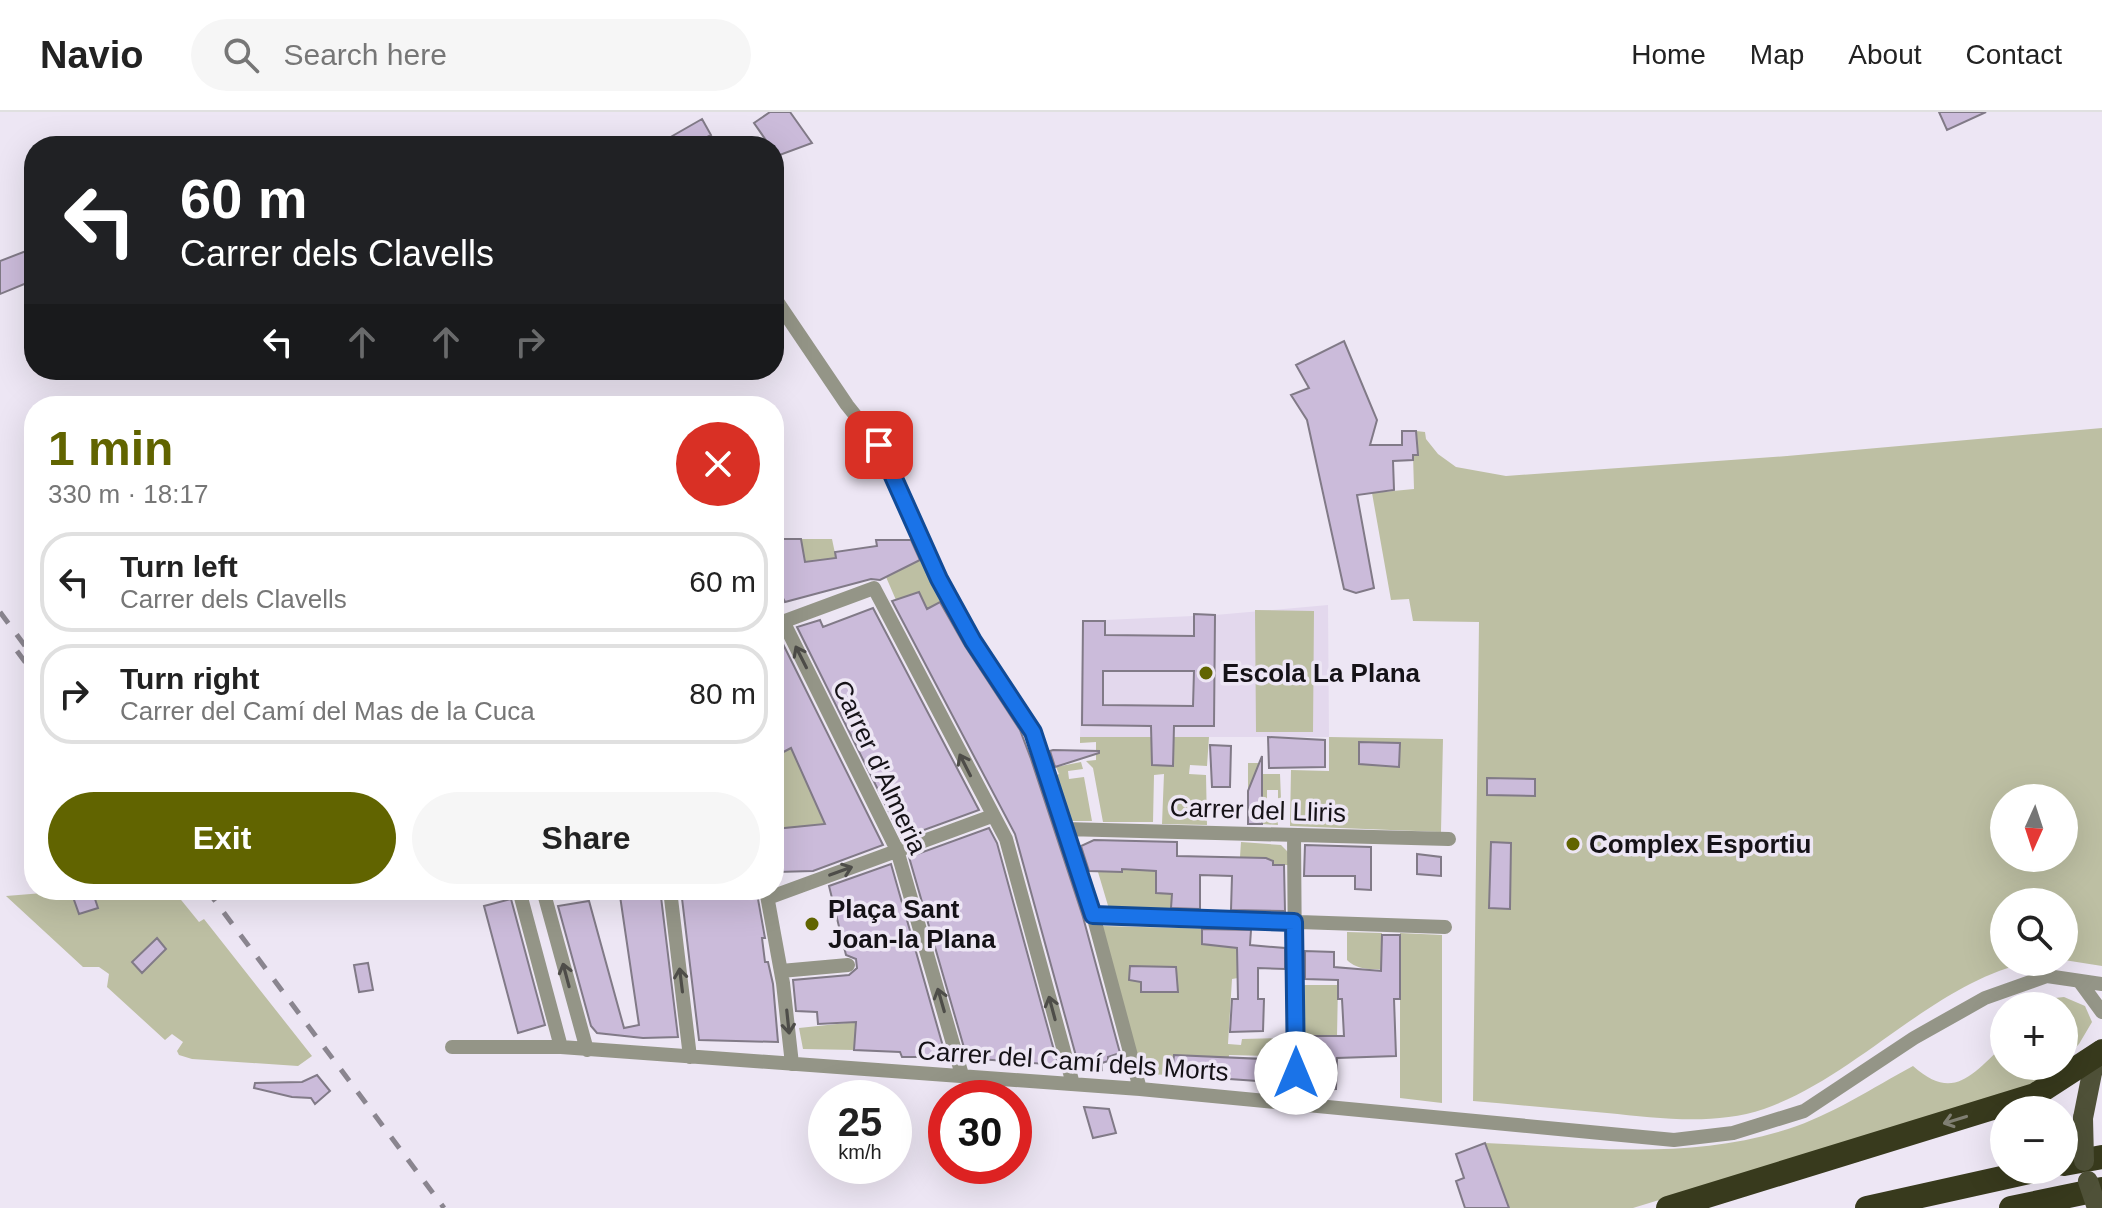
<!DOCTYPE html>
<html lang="en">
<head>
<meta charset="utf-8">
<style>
	body { margin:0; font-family:Arial,sans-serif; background:#f6f6f6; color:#222; height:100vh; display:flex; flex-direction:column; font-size:30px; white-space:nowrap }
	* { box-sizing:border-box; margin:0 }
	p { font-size:26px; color:#767676 }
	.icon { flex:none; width:44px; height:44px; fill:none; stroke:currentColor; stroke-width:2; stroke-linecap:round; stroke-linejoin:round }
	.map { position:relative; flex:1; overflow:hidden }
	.details { position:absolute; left:24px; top:284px; width:760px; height:504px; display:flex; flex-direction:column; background:#fff; border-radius:32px; box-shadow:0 8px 32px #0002 }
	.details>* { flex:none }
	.hud { position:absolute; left:24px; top:24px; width:760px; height:244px; border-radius:32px; box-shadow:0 8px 32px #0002; background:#202124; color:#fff; overflow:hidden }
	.needle { width:52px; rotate:183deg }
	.controls { position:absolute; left:1990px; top:672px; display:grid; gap:16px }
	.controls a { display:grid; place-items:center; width:88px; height:88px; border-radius:50%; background:#fff; box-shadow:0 8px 32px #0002; font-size:40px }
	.speed { position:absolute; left:808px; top:968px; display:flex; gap:16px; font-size:40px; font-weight:700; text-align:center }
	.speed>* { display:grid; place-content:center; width:104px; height:104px; border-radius:50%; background:#fff; box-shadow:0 8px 32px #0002; line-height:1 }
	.speed small { font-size:20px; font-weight:400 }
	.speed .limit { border:12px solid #d22; background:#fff; color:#111 }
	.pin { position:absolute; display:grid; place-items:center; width:68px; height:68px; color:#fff; margin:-34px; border-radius:16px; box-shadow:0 4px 12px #0006 }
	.me { position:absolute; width:88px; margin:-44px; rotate:0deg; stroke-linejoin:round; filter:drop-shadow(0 0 6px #0008) }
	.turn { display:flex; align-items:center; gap:28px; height:168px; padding:0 24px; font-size:36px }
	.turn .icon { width:104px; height:104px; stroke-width:2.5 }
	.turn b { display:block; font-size:56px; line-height:68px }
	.lanes { display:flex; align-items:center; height:76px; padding:0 24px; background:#0003; justify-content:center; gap:40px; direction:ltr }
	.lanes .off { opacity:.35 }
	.round { display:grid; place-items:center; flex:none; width:84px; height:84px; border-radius:42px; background:#f6f6f6 }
	.overview { display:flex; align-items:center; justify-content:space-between; height:136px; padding:0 24px }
	h1 { font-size:48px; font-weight:800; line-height:60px; color:#616400 }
	.button { display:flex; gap:16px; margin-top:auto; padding:16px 24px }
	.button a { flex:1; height:92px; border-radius:48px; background:#616400; color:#fff; font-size:32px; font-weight:800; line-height:92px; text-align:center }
	.button a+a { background:#f6f6f6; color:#222 }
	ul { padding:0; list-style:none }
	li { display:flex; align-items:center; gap:24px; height:100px; margin:0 16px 12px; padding:0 8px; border:4px solid #e0e0e0; border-radius:32px }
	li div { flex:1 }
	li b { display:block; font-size:30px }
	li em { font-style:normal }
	header { display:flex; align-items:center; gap:48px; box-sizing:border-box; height:112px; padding:0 40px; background:#fff; border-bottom:2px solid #e0e0e0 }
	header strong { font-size:38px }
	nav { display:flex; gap:44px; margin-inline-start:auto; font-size:28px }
	.search { width:560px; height:72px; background:#f6f6f6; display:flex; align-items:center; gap:20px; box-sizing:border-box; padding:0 28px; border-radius:44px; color:#767676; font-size:30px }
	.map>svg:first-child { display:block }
	.built { fill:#e3d8ed }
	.green { fill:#bdbfa3; fill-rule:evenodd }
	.building { fill:#cbbbda; stroke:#817a87; stroke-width:2; fill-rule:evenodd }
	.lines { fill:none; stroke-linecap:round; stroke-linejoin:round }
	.minor { stroke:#949587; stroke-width:14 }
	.primary { stroke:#4f5138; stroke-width:20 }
	.motorway { stroke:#383a1d; stroke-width:24 }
	.rail { stroke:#8a858f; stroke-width:5; stroke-dasharray:14 14; stroke-linecap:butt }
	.primary-bridge { stroke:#4f5138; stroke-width:20 }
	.oneway { stroke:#4e4d49 }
	.oneway2 { stroke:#807f73 }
	.route-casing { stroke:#114b97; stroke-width:20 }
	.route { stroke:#1a73e8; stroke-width:14 }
	.poi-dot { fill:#616400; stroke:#ede6f4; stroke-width:3 }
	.labels { text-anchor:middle; stroke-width:7; stroke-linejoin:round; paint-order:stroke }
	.poi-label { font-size:26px; font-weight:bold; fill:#151217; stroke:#ede6f4; text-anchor:start }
	.street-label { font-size:26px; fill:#151217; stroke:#ede6f4 }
</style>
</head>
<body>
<header>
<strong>Navio</strong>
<div class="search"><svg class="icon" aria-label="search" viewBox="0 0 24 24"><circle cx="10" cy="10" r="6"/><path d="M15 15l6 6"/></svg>Search here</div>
<nav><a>Home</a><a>Map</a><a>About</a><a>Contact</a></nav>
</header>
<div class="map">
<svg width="2102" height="1096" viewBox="0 0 2102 1096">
	<rect width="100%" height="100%" fill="#ede6f4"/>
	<path class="built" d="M1328,493l1,132h-249l3,-116 132,-6z"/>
	<path class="green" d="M2102,316v538l-38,-6v-58h-60v60h26c-96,20 -172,114 -266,147 -51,17 -105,9 -157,4 -45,-4 -89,-8 -134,-12l6,-479 -66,-1 -4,-22 -18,1 -19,-107 42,-4 -1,-34 5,-1 -2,-23 9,1 1,7 12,15 18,13 50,9 281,-20zM2004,686h60v60h-60z
		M801,427h31l4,19 -30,10z
		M922,447l22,41 -17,9 -8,-17 -23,8 -10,-23z
		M1255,498l59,1 -1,121h-57z
		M1080,625h129l-2,29 -17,-1 -1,9 17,1 1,50 -45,-1 2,-50 -10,1 -1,47h-50l-10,-54 -7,-7 10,-1v-18l-16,1z
		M1329,625l114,2 -2,93 -151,-6 1,-56 38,1z
		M791,636l34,76 -50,5 -1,-72z
		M1081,650l2,7 -15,2 1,8 15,-2 8,44h-23l-16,-44 6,-3 -3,-7z
		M1248,651h10l1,11h21l1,25 -3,-1v-8h-11v25l10,1 1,9 -16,-1 1,-44 -10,-1 -5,12z
		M1241,730l40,3 7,7v13h-15l-7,-7 -26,-1z
		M1122,756l34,3v22l16,1 -1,18 -62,-3 -11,-37h23z
		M80,778h93l26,32 5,-3 108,137 -14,10 -106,-7 -13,-4 -2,-4 6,-9 -11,-8 -7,6 -58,-53 2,-13 -10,-7h-16l-77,-71z
		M1102,814l117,3v15l13,-13 -1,17 11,1 -4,29 -6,1 -4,65 13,1 1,-6 45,-1 -1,9 -8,-1 -1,5 -7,-1 -1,6 -40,-1 -2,25 -17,-3 -36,-22 -2,20 -30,-1z
		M1347,820l35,1 -1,24 9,2v11c-16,-1 -32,1 -43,-10z
		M1400,821l42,2v168l-42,-5z
		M1303,873h35l-1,51 -34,-1z
		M2064,885l21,9 7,16 -13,22 -15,15v-53h-21l12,-8z
		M856,910l-2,28 -51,-1 -4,-21z
		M2004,933v21h50l-15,11 -2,7 -404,124h-124l-24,-65c102,4 204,18 303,-14 44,-14 84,-41 125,-63 40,36 59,9 91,-21z"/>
	<path class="building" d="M770,0h20l22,31 -35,13 -3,-10h-4l-16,-23z
		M1939,0h47l-39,18z
		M702,7l9,16 -20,11h-36z
		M34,136v32l-34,14v-33z
		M1344,229l33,79 -7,25h32v-14h14l2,24h-5v5l-20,1 1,29 -37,5 17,93 -18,5 -12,-4 -37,-169 -16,-25 18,-7 -13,-23z
		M774,427h27l4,23 31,-4 -1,-6 42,-6 -1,-6h35l9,20 -40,20 -9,-1 -86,23 -11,-21z
		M919,480l8,17 13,-7 25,44 55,84 11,29 52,158 37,136 -12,4v4l-6,2v7l-23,-3 -64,-233 -123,-233z
		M873,496l106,202 -77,28 -105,-211 23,-7 3,7z
		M1194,502l21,1 -1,111h-40l-1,40 -21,-1 -1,-39 -69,-1 1,-104h22v14l89,1zM1103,559h91l-1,35 -90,-1z
		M779,524l104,209 -70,26 -36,1 -2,-43 50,-5 -34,-76 -17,9v-119z
		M1268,625l57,3v27l-56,1z
		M1359,630l41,1 -1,24 -40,-3z
		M1210,633l21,1 -1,41h-18z
		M1053,638l46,1v2l-44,14 -5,-16z
		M1262,644v68h-14v-33z
		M1487,666l48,1v17l-48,-1z
		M989,716l8,15 61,222 -91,-7 -58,-201z
		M1094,728l83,2v14l89,2 7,3v4h11l1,46 -54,-1 1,-34 -32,-1v34l-29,-1 1,-14 -16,-1v-22l-34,-2v3l-33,-1 -8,-25z
		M1491,730l20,1 -1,66 -21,-1z
		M1305,733l66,2v43l-16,-1v-13h-51z
		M1417,742l24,3v19l-24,-2z
		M891,752l55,193h-44l-2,-5 -46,-2 2,-28 -38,2 -1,-12 -21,-1 -3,-31 56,-5 8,-7 -1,-9 -10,-4 -17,-69z
		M92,778l6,18 -19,6 -6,-17z
		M681,778h34v6l40,1 3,2 7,39h-3l3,24h3l5,22 5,58 -79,-2z
		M657,783l4,2 17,140 -35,1 -46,-5 -6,-7 -33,-120 31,-5 35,127 15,-3 -19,-129z
		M511,787l34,126 -27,8 -34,-127z
		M1202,817l49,1 -1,15 35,3v21l-27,-1v31h6l-1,32 -33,1 2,-33h6l-1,-51 -35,-4z
		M1382,823h18v64h-6l2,57 -59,2 -1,31 -24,1 -6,-4v-50h38l-2,-37h-4v-19l-33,-1v-28l29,1v15l47,4z
		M157,826l9,11 -24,24 -10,-11z
		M368,851l5,27 -14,2 -5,-27z
		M1130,854l46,1 2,25h-37v-10l-12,-2z
		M1174,943l112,5v23l-114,-8z
		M317,963l13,16 -15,13 -4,-6 -19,-1 -38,-9 1,-5 47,-1z
		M1084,995l25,2 7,24 -23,5z
		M1485,1031l24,65h-44l-9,-27 8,-3 -8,-24z"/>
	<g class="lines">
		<path class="minor" d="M774,185l73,108 32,40 60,134 34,62 60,91 60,183 47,174
			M783,509l114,229 65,225
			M774,513l100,-37 132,251 67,245
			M1065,717l384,10
			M1294,723l2,268
			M519,778l42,157
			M543,778l44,160
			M670,778l20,167
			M766,778l17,93 9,81
			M768,786l224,-82
			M1093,803l352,12
			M781,859l67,-6
			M2080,870l22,30
			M452,935h109l579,42 534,51 59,-7 71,-22 110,-73 71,-40 62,-22 55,8"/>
		<path class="primary" d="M2083,1006l9,-45 10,-24"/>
		<path class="motorway" d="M2064,1052l38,-7
			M1668,1096l367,-113 66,-43
			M1867,1096l171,-38
			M2011,1096l91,-19"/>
		<path class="rail" d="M0,500l34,46
			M17,539l17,23
			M207,778l237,318"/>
		<path class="primary-bridge" d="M2083,1006l1,43
			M2088,1069l9,27"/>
	</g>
	<defs><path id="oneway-shaft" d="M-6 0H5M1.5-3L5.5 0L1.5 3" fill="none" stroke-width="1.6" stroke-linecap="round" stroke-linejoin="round" transform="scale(2)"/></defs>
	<g class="oneway">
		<use href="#oneway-shaft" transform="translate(801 545) rotate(-117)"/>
		<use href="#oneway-shaft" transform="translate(965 653) rotate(-117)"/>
		<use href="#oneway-shaft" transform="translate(841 759) rotate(-20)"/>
		<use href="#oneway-shaft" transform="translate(566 863) rotate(-105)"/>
		<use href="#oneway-shaft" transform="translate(681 868) rotate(-97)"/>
		<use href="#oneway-shaft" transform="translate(941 888) rotate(-106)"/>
		<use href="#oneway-shaft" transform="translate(1052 896) rotate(-105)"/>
		<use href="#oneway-shaft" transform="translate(788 910) rotate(84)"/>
	</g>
	<use class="oneway2" href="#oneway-shaft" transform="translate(1955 1008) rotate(163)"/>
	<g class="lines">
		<defs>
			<path id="route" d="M879,333l60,134 34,62 60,91 60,183 201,7 2,151"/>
		</defs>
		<use href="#route" class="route-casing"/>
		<use href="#route" class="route"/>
	</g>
	<g class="poi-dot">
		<circle cx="1206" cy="561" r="8"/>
		<circle cx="1573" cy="732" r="8"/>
		<circle cx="812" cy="812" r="8"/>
	</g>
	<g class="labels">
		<g class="poi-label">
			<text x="1222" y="570">Escola La Plana</text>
			<text x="1589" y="741">Complex Esportiu</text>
			<text x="828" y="806">Plaça Sant<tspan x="828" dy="30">Joan-la Plana</tspan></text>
		</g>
		<g class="street-label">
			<text transform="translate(880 655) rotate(65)" y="9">Carrer d'Almeria</text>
			<text transform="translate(1258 698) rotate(2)" y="9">Carrer del Lliris</text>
			<text transform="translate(1073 949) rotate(4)" y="9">Carrer del Camí dels Morts</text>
		</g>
	</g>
</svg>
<div class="controls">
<a><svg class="needle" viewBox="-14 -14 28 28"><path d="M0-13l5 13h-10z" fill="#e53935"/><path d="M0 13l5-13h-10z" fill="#767676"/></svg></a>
<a><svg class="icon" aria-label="search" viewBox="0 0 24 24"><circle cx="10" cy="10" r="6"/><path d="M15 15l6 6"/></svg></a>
<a>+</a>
<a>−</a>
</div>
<div class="speed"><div>25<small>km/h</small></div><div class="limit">30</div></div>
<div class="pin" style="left:879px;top:333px;background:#d93025"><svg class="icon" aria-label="arrive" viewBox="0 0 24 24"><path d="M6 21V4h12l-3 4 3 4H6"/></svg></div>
<svg class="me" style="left:1296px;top:961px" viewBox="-20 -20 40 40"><circle r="19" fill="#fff"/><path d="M0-13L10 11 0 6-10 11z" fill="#1a73e8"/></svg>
<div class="hud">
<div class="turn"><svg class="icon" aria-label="left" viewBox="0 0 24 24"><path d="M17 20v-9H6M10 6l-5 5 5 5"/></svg><div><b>60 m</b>Carrer dels Clavells</div></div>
<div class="lanes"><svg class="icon" aria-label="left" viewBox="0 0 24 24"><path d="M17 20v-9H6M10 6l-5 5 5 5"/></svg><svg class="icon off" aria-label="ahead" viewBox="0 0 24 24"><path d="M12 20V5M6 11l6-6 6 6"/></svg><svg class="icon off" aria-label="ahead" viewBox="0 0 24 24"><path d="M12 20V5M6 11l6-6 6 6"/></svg><svg class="icon off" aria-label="right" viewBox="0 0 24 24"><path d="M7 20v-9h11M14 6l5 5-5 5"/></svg></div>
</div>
<section class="details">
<div class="overview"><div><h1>1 min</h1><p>330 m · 18:17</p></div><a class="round" style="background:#d93025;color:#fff"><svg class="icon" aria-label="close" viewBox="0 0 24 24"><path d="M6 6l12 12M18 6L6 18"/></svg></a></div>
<ul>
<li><svg class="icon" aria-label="left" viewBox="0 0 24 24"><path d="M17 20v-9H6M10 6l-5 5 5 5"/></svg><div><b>Turn left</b><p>Carrer dels Clavells</p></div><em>60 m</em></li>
<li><svg class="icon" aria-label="right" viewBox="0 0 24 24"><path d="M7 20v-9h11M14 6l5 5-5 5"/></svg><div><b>Turn right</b><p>Carrer del Camí del Mas de la Cuca</p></div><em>80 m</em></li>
</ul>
<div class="button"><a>Exit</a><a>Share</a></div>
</section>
</div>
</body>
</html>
